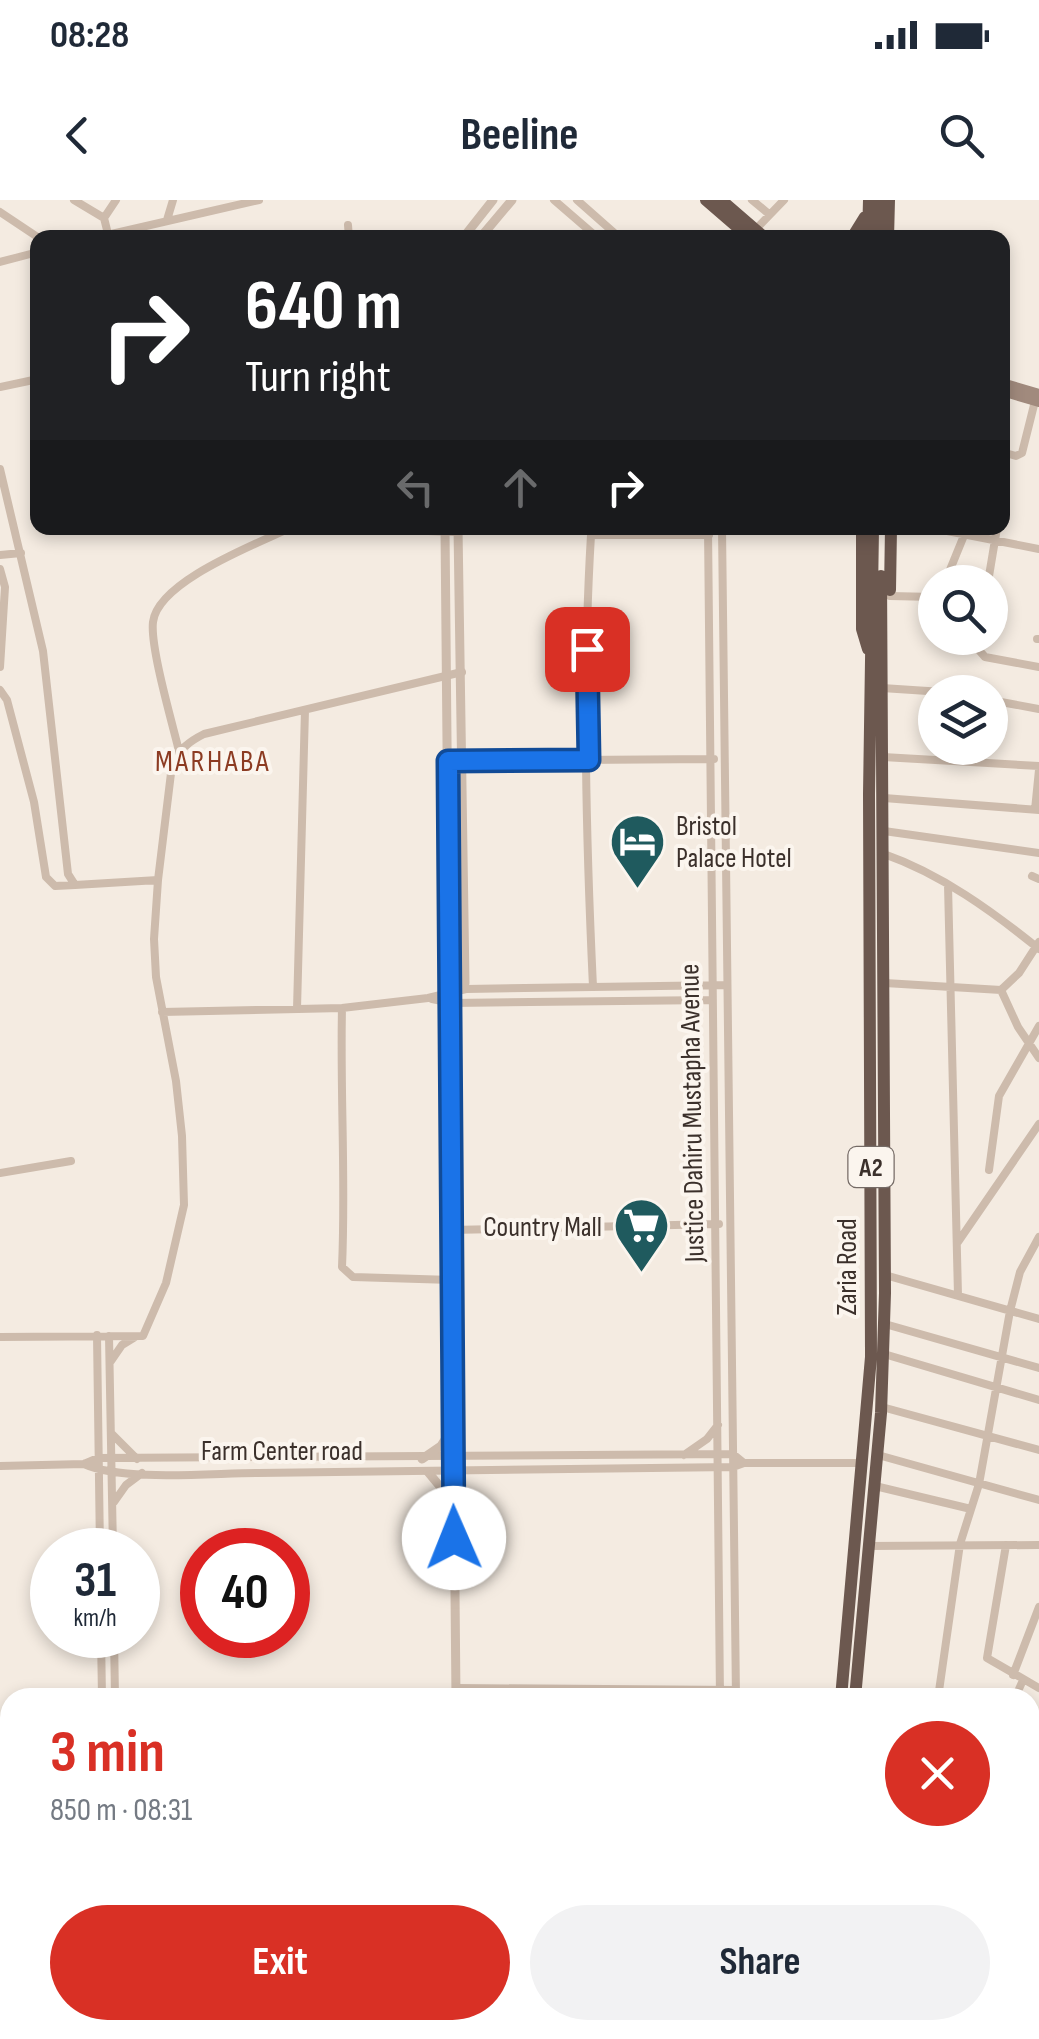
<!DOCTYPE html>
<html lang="en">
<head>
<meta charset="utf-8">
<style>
	body { margin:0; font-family:"Sofia Sans Condensed",sans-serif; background:#f2f2f3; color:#1f2937; height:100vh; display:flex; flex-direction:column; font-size:38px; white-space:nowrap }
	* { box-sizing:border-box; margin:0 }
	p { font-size:32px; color:#747a83 }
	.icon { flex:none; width:55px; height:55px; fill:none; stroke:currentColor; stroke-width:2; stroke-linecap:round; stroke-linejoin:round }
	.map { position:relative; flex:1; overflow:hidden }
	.panel { position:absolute; left:0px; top:1488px; width:1040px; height:352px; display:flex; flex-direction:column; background:#fff; border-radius:30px 30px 0 0; box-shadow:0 5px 15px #0003 }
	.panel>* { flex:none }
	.banner { position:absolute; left:30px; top:30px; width:980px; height:305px; border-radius:20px; box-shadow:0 5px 15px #0003; background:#202124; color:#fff; overflow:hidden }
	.fabs { position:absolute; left:918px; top:365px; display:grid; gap:20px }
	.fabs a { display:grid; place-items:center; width:90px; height:90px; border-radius:50%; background:#fff; box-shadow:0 5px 15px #0003; font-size:50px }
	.speed { position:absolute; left:30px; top:1328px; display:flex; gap:20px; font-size:50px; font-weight:700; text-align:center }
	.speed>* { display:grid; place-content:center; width:130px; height:130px; border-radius:50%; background:#fff; box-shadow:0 5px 15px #0003; line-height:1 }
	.speed small { font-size:25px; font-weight:400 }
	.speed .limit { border:15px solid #d22; background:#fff; color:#111 }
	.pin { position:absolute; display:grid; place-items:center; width:85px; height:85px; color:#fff; margin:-42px; border-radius:20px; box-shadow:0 5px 15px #0006 }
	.me { position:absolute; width:110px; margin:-55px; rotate:359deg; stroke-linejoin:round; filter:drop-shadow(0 0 8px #0008) }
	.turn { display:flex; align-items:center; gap:35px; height:210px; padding:0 50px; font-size:45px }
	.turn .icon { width:130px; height:130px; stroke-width:2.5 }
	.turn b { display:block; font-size:70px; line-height:85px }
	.lanes { display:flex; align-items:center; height:95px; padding:0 50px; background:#0003; justify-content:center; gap:50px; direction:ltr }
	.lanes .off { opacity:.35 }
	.round { display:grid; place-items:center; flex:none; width:105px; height:105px; border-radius:52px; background:#f2f2f3 }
	.headline { display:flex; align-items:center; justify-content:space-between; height:170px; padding:0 50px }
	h1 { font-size:60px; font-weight:700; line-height:75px; color:#d93025 }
	.cta { display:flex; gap:20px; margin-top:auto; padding:20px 50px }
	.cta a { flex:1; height:115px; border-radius:60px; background:#d93025; color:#fff; font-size:40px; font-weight:700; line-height:115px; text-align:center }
	.cta a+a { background:#f2f2f3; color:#1f2937 }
	.status { display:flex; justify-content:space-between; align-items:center; height:70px; padding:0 50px; background:#fff; direction:ltr }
	.status svg { height:28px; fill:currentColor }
	header { display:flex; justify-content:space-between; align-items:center; height:130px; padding:0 50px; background:#fff; font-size:45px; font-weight:700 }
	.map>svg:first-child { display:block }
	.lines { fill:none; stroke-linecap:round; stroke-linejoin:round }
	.minor { stroke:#cdbbac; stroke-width:8 }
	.tertiary { stroke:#cdbbac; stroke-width:9 }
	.secondary { stroke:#a18a7d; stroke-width:10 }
	.trunk { stroke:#6c584f; stroke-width:12 }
	.route-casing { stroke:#114b97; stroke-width:25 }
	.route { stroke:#1a73e8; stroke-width:18 }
	.labels { text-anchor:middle; stroke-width:8; stroke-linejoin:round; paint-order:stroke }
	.shield { fill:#fbf5ee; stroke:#756b66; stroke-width:2.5 }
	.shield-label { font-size:25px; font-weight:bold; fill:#3b302b }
	.poi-label { font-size:28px; fill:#3b302b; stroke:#fbf5ee; text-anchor:start }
	.street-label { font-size:28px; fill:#3b302b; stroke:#fbf5ee }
	.neighbourhood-label { font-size:30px; letter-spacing:2.5px; fill:#8c3b22; stroke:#fbf5ee }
</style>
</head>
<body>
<div class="status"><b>08:28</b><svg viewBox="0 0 49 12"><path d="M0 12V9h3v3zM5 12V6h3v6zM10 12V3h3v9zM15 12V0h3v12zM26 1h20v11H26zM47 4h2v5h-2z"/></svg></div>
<header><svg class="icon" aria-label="back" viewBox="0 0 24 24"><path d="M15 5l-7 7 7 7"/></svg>Beeline<svg class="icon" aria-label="search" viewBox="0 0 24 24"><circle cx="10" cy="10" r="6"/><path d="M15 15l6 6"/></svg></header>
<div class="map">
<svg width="1039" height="1839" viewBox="0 0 1039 1839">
	<rect width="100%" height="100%" fill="#f4ebe1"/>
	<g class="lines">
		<path class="minor" d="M74,0l30,18
			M554,0l44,38
			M577,0l43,38
			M752,0l17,14
			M0,12l39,26
			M167,20l6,-20
			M348,25l1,13
			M755,30l29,-30
			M108,34l-4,-16 12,-18
			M94,38l165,-38
			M0,62l38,-10
			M0,187l38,-8
			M1002,252l14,4 6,-3 13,-52
			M0,269l43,182 25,223 7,11 83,-5
			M338,328l120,4
			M591,328v7h118
			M708,328l12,1170
			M722,328l14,1170
			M932,328l107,21
			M591,335c-9,150 -5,302 2,452
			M0,355l21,-2
			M0,369l5,18 -5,80
			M945,382l20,-49
			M988,382l9,-54
			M890,396l45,1
			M980,438l-2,11 7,8 54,10
			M1037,439h2
			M882,488l61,4
			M0,490l7,10 27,102 12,75 9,9 20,-1
			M990,500l49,9
			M179,551c-7,-29 -29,-104 -26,-129 5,-41 104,-78 137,-94
			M883,557l156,9
			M448,561l266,-2
			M884,598l155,12
			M1035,610l4,-40
			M884,631l155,22
			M884,654c57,20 108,57 155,95
			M1032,676l7,3
			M948,685l10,410
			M885,783l116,7 18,-17 20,-31
			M1001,790l17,37 21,31
			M432,799l20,4 260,-3
			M342,808c-2,86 4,172 0,259l11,10 99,3
			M297,809l8,-299
			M162,812l180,-4 86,-10 38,-9 261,-4
			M989,970l10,-74 40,-70
			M0,973l71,-12
			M451,1030l268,-6
			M958,1042l81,-118
			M885,1075l154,44
			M885,1124l154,44
			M97,1135l3,215
			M109,1136l4,214
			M0,1137l143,-1 23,-53 18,-78 -2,-69 -6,-55 -20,-104 -2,-38 4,-59 14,-115c8,-16 16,-23 32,-31l258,-62
			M884,1154l155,46
			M111,1161l11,-16 13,-8
			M882,1207l157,43
			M112,1234l25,25
			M684,1255l23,-16 11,-14
			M878,1255l161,45
			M744,1263h118
			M0,1266l84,-2 14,-6 635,-4 11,9 -11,4c-158,1 -316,5 -475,6 -46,0 -134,9 -174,-9
			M875,1286l96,23
			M114,1302l12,-17 16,-12
			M1006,1345l-19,113 52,30
			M869,1346l170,-1
			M101,1435l1,63
			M114,1435l1,63
			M1013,1475l26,-68
			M456,1488l280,2
			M938,1498l22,-154 19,-60 31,-173 10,-39 19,-35
			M1015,1498l8,-18
			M1030,1569l9,-19
			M1030,1589l9,3
			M1030,1668l9,-20
			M1030,1699h9
			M1030,1820l9,1
			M365,1830l4,9
			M596,1830l1,9
			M874,1830l110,9
			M1015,1839l1,-9"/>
		<path class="tertiary" d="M463,38l30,-38
			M480,38l32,-38
			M445,328l11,1170
			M458,328l7,455
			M422,1259l19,-13 9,-14
			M428,1272l24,29
			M0,1587l10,8
			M0,1808l10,-10
			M172,1830l6,9
			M299,1839l18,-9"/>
		<path class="secondary" d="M1002,183l37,11
			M1002,191l37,11"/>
		<path class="trunk" d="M706,0l44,38
			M721,0l44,38
			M852,38l13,-21
			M868,38l1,-38
			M878,38l1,-38
			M888,38l1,-38
			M862,328v101l6,20
			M890,390l1,-62
			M841,1498l30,-341 -2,-563 4,-266
			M855,1498l26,-285 4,-120 -4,-717
			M807,1839l1,-9
			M817,1839l2,-9"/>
	</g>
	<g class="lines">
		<defs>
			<path id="route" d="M454,1338l-6,-777 141,-1 -2,-111"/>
		</defs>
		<use href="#route" class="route-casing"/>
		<use href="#route" class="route"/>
	</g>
	<defs>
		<symbol id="hotel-pin" viewBox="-11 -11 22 30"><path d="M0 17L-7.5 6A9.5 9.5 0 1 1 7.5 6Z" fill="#1f5a5e" stroke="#fbf5ee"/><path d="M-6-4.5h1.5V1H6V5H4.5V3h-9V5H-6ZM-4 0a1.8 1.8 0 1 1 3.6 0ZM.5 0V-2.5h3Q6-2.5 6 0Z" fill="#fff"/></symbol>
		<symbol id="supermarket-pin" viewBox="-11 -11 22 30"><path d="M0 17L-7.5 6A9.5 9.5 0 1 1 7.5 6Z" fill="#1f5a5e" stroke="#fbf5ee"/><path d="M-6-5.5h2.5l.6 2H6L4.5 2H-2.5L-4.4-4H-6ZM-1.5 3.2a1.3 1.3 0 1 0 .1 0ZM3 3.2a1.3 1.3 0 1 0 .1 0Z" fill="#fff"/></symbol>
	</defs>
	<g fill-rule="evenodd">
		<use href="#hotel-pin" x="606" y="610" width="63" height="86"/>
		<use href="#supermarket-pin" x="610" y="994" width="63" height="86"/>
	</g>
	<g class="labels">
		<rect class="shield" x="848.5" y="947" width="45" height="40" rx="8"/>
		<g class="shield-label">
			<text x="871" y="976">A2</text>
		</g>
		<g class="poi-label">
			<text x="676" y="635">Bristol<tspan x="676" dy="32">Palace Hotel</tspan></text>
			<text x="602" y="1036" text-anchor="end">Country Mall</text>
		</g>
		<g class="street-label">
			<text transform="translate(691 913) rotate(-91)" y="10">Justice Dahiru Mustapha Avenue</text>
			<text transform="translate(846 1067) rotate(-90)" y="10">Zaria Road</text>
			<text x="282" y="1260">Farm Center road</text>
		</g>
		<g class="neighbourhood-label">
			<text x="213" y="571">MARHABA</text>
		</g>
	</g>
</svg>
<div class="fabs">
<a><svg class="icon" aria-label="search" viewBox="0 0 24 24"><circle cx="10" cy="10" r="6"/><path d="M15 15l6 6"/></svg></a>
<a><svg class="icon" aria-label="layers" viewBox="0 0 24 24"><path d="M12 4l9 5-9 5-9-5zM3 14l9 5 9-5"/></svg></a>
</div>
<div class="speed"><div>31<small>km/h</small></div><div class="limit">40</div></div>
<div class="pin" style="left:587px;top:449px;background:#d93025"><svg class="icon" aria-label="arrive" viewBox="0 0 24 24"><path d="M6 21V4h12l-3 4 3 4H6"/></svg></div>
<svg class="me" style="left:454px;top:1338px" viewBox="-20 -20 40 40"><circle r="19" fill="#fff"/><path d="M0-13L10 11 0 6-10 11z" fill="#1a73e8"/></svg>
<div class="banner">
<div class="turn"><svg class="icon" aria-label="right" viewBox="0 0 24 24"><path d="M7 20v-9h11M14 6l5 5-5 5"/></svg><div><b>640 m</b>Turn right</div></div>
<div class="lanes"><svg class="icon off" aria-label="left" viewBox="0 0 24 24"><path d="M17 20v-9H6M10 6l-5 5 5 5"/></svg><svg class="icon off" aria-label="ahead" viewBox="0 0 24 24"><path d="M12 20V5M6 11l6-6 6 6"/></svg><svg class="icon" aria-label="right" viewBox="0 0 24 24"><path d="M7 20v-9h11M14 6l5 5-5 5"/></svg></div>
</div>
<section class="panel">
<div class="headline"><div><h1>3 min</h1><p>850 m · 08:31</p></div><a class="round" style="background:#d93025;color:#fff"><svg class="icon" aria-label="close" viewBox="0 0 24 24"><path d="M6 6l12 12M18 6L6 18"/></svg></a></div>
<div class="cta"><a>Exit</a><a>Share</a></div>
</section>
</div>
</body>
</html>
